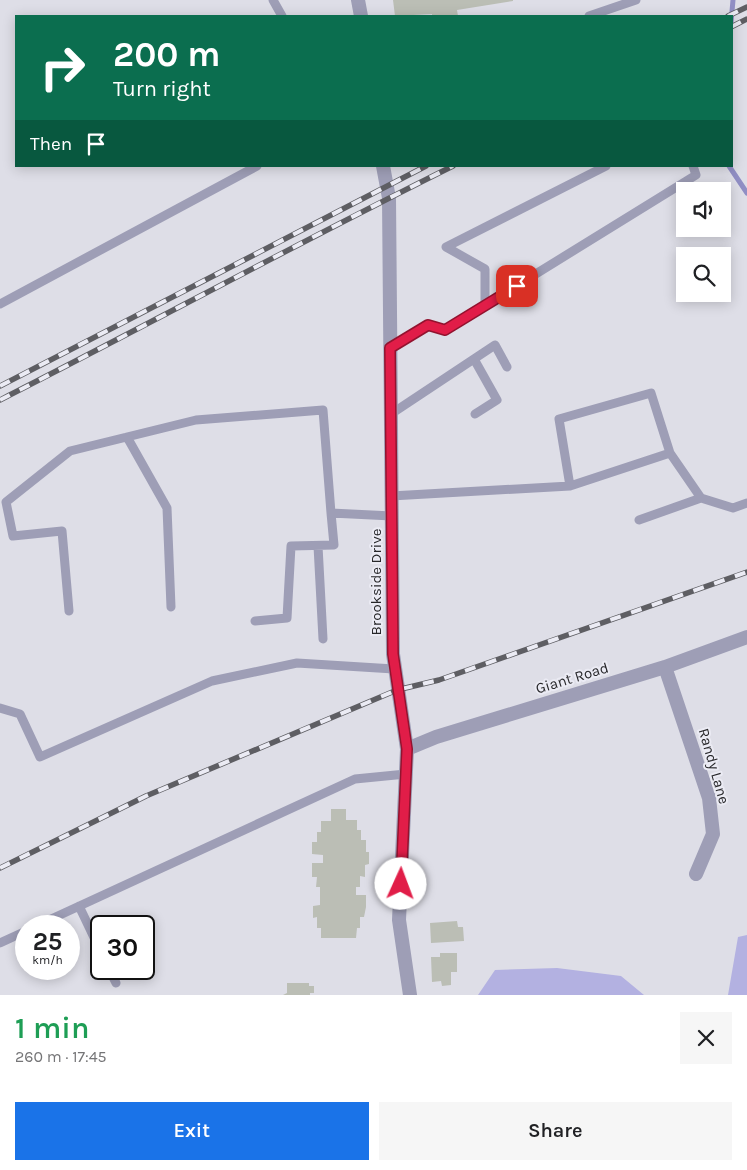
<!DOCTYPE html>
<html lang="en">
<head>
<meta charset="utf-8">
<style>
	body { margin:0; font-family:Karla,sans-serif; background:#f6f6f6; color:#202124; height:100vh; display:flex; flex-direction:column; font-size:19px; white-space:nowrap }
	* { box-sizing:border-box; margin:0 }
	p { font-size:16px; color:#757577 }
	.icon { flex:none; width:28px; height:28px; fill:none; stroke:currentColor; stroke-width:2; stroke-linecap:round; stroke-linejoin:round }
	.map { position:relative; height:995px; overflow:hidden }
	.panel { display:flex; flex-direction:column; background:#fff; flex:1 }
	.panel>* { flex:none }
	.guide { position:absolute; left:15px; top:15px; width:718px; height:152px; border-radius:0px; box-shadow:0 2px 12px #0003; background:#0b6e4f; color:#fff; overflow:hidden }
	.buttons { position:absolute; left:676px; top:182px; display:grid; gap:10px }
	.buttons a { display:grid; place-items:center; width:55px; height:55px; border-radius:0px; background:#fff; box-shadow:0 2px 12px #0003; font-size:25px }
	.speed { position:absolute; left:15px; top:915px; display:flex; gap:10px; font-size:25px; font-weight:700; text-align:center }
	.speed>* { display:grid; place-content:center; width:65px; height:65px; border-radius:50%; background:#fff; box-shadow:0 2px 12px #0003; line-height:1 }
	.speed small { font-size:12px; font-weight:400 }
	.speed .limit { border:2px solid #111; border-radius:8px; background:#fff; color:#111 }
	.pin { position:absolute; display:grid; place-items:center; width:42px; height:42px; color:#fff; margin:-21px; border-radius:10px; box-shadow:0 2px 8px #0006 }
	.me { position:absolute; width:55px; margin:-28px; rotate:2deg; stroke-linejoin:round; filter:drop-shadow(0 0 4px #0008) }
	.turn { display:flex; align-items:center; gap:18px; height:105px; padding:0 15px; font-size:22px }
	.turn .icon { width:65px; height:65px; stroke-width:2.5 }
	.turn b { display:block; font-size:35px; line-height:42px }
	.then { display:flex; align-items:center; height:48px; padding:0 15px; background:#0003; gap:10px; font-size:19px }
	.round { display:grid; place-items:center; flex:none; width:52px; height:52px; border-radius:0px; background:#f6f6f6 }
	.summary { display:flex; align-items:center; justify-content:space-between; height:85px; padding:0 15px }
	h1 { font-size:30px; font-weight:600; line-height:38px; color:#1e9e55 }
	.primary-button { display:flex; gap:10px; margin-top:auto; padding:10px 15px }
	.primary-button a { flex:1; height:58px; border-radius:0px; background:#1a73e8; color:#fff; font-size:20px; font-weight:600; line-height:58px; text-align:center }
	.primary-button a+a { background:#f6f6f6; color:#202124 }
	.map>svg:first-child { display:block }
	.green { fill:#b3b1e1 }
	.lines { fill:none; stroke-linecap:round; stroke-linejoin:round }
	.stream { stroke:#908ec4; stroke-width:5 }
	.building { fill:#bbbeb5 }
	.service { stroke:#9e9eb6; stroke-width:9 }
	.minor { stroke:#9e9eb6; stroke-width:14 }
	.rail-casing { stroke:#5e5e63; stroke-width:5.5 }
	.rail { stroke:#ebebf4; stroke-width:4; stroke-dasharray:11; stroke-linecap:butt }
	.route-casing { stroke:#92132f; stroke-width:12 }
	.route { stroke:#e11d48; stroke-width:9 }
	.labels { text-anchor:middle; stroke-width:4; stroke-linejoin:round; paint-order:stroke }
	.street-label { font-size:15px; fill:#27272a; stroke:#ebebf4 }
</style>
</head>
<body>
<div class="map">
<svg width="747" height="995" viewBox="0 0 747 995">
	<rect width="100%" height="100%" fill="#dedee7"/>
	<path class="green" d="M747,935v60h-19l10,-58z
		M557,968l64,8 23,19h-166l17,-25z"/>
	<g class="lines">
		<path class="stream" d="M731,23l2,-23
			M729,166l18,27"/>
	</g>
	<path class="building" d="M393,0h120v1l-56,9 1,6h-26v-2l-37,2z
		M331,809h15v11h11v10h4v10h5v12h3v12l-4,1v12l-5,-1v11h-4v8h10v12l-2,10h-4v11h-3l-1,10h-35v-10h-4v-11l-4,1v-12l7,-1v-18h-4l1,-10h-5v-14h11v-8l-11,-1v-12h5v-10h4v-11h10z
		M457,921l1,6h5l1,14 -33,2 -1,-20z
		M440,953h17v19h-6v13l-9,1 -1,-5 -9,1 -1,-25h9z
		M287,983h22v3h5v7h-4v2h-27l4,-2z"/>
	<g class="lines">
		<path class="service" d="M273,0l9,16
			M589,16l47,-16
			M0,304l257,-138
			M485,306v-37l-39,-22 160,-81
			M390,348l38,-23 17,5 251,-155 -3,-9
			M474,359l23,41 -22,14
			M391,414l104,-69 12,22
			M127,437l40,71 4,99
			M570,486l-11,-67 92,-26 19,60
			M391,496l179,-10 100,-33 31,45 32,10 14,-5
			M639,520l62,-22
			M318,546l5,93
			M69,611l-7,-80 -49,5 -7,-34 64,-51 126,-31 127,-10 8,103
			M255,621l32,-3 4,-72 43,-1 -3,-32 61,3
			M0,708l20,6 20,43 172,-76 85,-18 97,6
			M79,906l22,46
			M36,926l319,-147 51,-5
			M0,943l26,-12
			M109,969l7,14"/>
		<path class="minor" d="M358,0l3,16
			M383,166l6,32 4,456 14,95 -8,171 11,75
			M665,667l44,131 4,36 -17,40
			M407,749l29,-12 229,-70 82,-30"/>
		<defs>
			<path id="rail" d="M728,16l19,-9
				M731,27l16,-8
				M0,386l426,-220
				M0,400c151,-77 300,-158 453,-234
				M0,868l146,-72 251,-106 42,-10 308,-108"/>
		</defs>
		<use href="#rail" class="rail-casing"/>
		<use href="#rail" class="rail"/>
	</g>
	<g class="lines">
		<defs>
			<path id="route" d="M401,884l6,-135 -14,-95 -3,-306 38,-23 17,5 72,-44"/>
		</defs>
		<use href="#route" class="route-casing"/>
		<use href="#route" class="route"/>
	</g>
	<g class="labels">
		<g class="street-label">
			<text transform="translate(376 582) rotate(-90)" y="5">Brookside Drive</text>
			<text transform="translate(572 678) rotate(-17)" y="5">Giant Road</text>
			<text transform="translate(714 766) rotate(74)" y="5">Randy Lane</text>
		</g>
	</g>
</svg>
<div class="buttons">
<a><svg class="icon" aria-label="sound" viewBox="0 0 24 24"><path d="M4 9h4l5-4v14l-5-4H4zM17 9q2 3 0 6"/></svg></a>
<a><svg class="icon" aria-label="search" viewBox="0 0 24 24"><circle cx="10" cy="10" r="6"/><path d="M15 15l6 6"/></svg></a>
</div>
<div class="speed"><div>25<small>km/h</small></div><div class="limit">30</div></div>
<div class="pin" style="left:517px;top:286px;background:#d93025"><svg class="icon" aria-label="arrive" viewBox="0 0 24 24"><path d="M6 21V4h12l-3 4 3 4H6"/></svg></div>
<svg class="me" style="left:401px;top:884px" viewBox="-20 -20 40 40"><circle r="19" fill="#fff"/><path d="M0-13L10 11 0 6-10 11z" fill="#e11d48"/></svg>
<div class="guide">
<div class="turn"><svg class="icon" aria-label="right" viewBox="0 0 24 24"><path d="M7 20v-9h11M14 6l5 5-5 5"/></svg><div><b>200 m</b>Turn right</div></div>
<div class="then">Then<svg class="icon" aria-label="arrive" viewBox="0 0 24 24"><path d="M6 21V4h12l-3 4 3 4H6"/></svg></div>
</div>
</div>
<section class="panel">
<div class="summary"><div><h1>1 min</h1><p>260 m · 17:45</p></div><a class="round"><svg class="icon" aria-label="close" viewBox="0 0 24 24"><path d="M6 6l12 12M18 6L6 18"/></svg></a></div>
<div class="primary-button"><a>Exit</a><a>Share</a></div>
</section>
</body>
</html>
